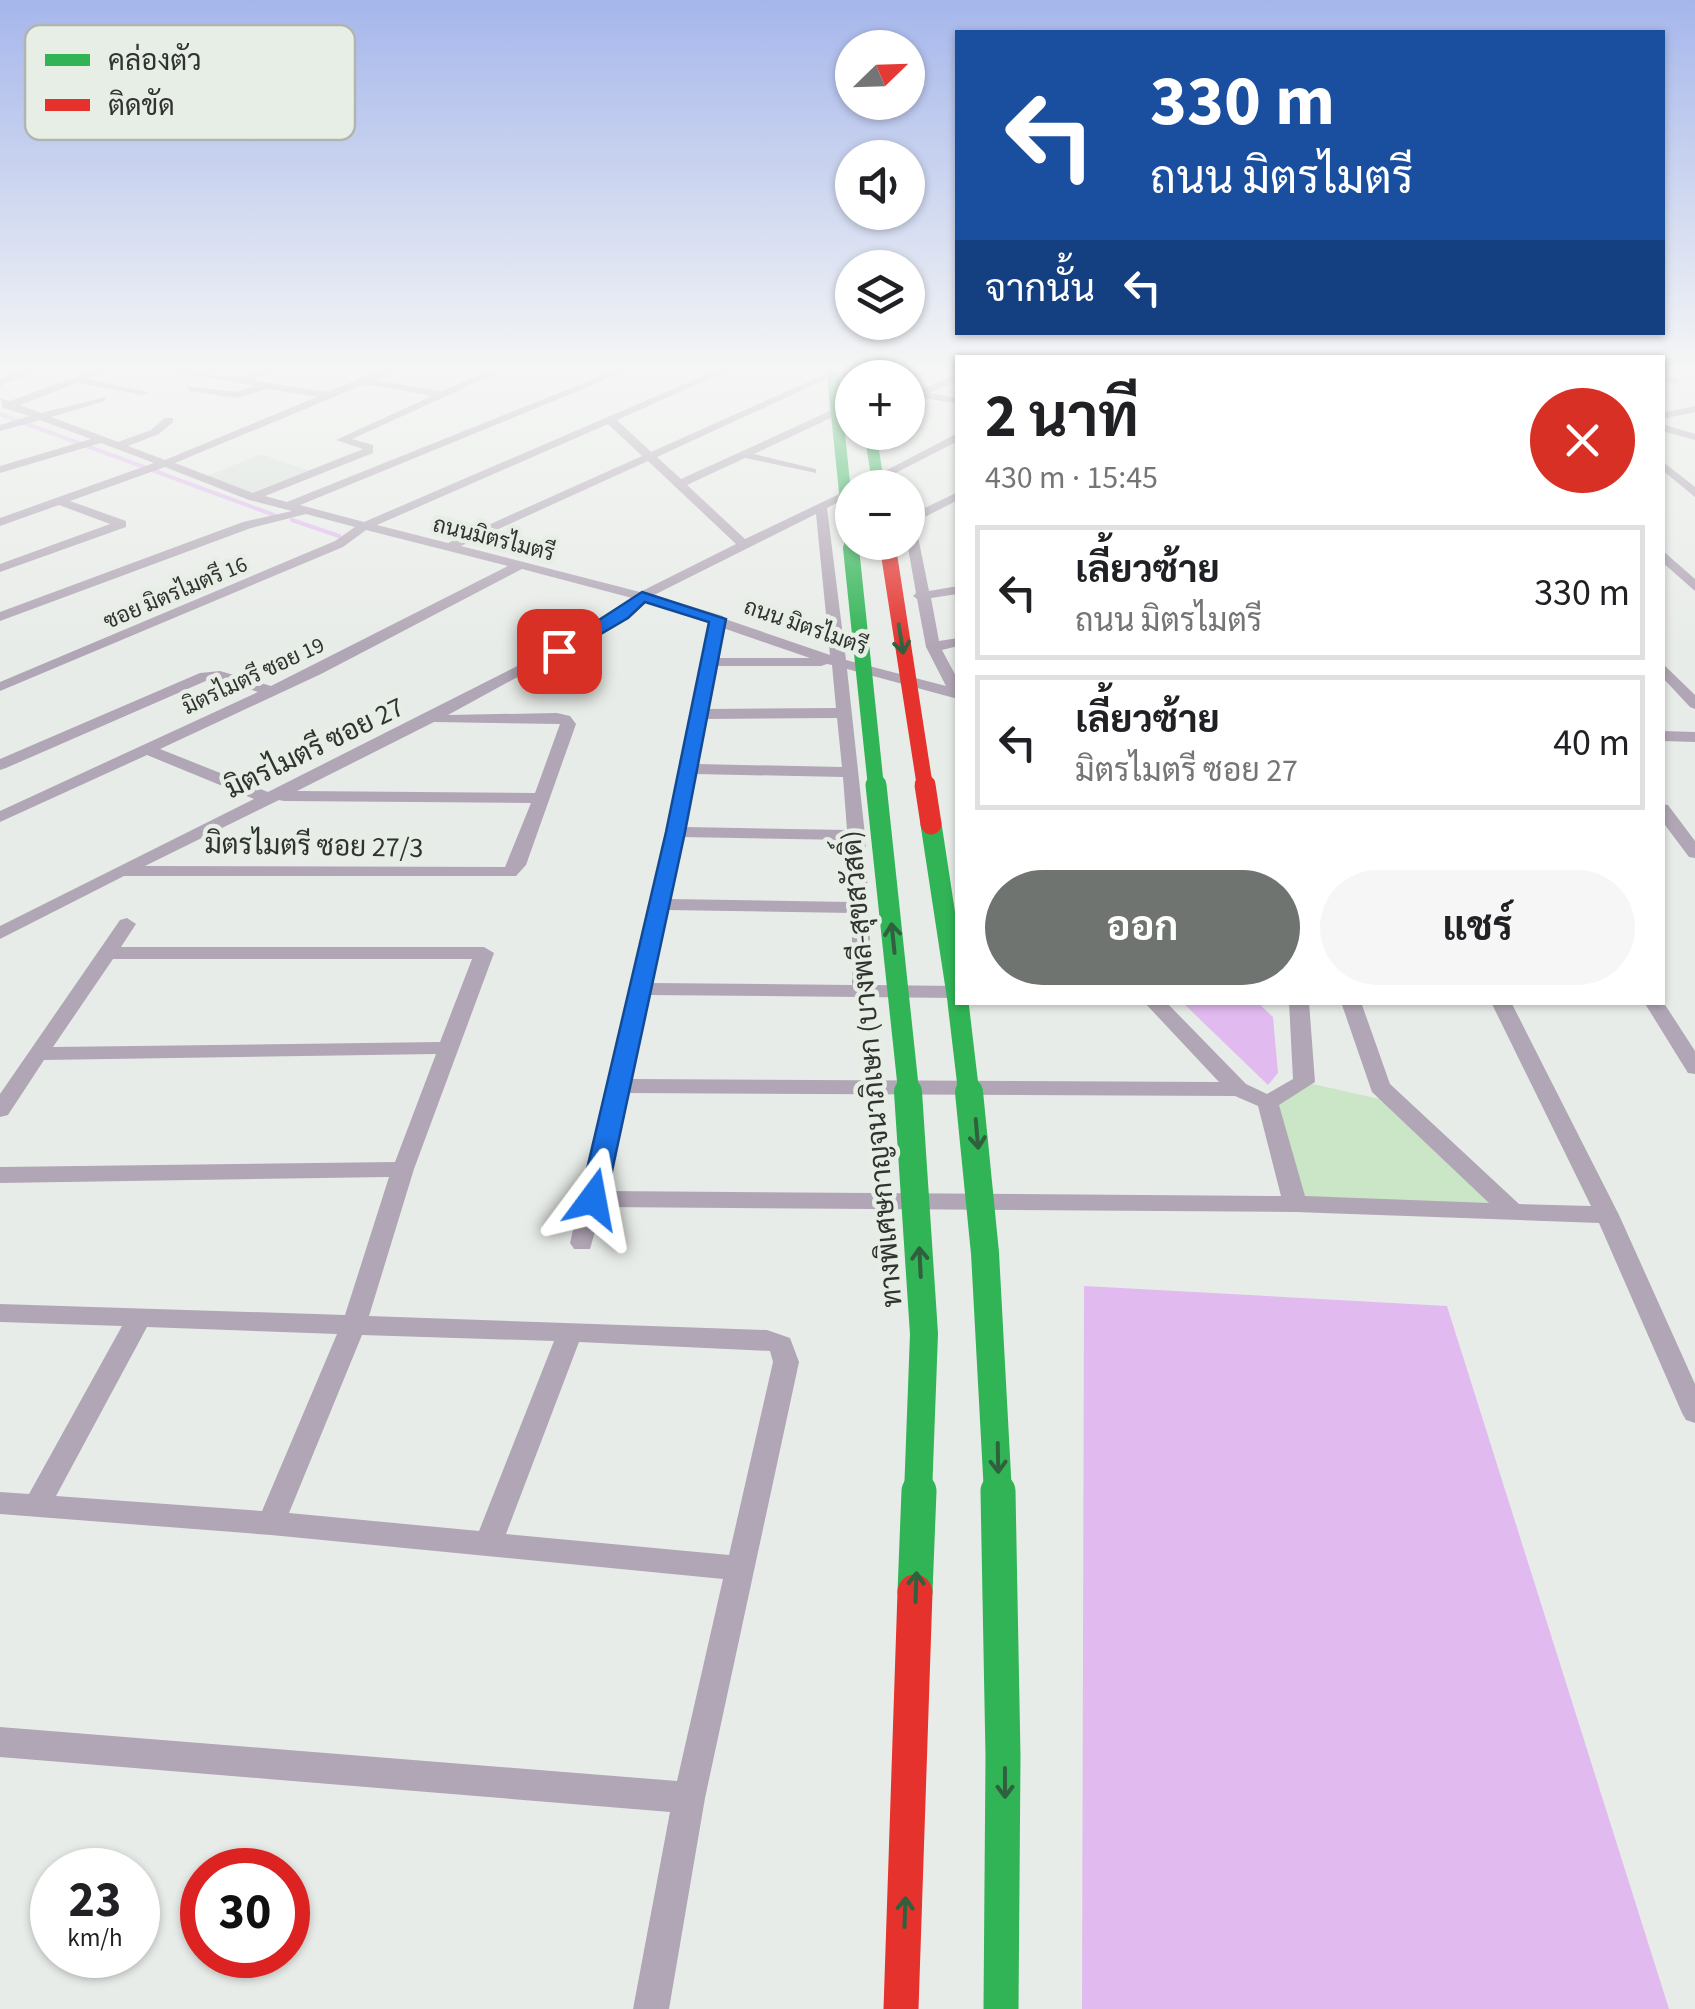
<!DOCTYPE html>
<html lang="th">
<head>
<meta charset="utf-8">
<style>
	body { margin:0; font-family:"Source Sans 3",Sarabun,sans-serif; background:#f6f6f6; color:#202124; height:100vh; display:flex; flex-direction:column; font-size:38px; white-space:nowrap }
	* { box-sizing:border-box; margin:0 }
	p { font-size:32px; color:#757577 }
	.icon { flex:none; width:55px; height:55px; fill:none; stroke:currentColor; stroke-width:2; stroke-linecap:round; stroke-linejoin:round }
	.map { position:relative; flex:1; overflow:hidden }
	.drawer { position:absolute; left:955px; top:355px; width:710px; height:650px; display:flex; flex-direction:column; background:#fff; border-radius:0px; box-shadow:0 2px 8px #0004 }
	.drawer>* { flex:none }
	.hud { position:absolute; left:955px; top:30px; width:710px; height:305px; border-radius:0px; box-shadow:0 2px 8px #0004; background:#1a4fa0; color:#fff; overflow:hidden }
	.needle { width:65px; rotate:67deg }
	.tools { position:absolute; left:835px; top:30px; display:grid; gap:20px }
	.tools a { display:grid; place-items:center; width:90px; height:90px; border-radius:50%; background:#fff; box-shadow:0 2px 8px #0004; font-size:50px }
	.speed { position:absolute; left:30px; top:1848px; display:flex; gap:20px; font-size:50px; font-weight:700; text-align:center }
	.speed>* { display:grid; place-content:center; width:130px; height:130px; border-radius:50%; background:#fff; box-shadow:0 2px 8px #0004; line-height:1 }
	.speed small { font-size:25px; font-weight:400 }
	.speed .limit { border:15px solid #d22; background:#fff; color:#111 }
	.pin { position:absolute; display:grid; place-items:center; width:85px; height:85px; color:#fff; margin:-42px; border-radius:20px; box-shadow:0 5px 15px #0006 }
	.me { position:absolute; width:110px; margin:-55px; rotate:13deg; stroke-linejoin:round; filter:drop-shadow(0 0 8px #0008) }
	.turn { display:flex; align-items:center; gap:35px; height:210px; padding:0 30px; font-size:45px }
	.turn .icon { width:130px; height:130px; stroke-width:2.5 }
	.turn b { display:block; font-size:70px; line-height:85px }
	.then { display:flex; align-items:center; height:95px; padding:0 30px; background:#0003; gap:20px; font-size:38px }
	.round { display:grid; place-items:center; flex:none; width:105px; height:105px; border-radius:52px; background:#f6f6f6 }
	.head { display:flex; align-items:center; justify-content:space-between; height:170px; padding:0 30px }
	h1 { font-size:60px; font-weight:700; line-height:75px }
	.button { display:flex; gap:20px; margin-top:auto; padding:20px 30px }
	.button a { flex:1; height:115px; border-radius:60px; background:#707470; color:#fff; font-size:40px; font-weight:700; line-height:115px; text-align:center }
	.button a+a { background:#f6f6f6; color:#202124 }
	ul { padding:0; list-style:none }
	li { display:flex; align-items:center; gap:30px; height:135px; margin:0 20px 15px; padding:0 10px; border:5px solid #e0e0e0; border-radius:0px }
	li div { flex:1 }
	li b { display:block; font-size:38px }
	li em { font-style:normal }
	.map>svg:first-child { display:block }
	.built { fill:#d8e0d7 }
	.green { fill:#cbe5c7 }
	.water { fill:#e1baef }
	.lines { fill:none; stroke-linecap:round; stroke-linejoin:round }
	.stream { stroke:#e1baef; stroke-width:4 }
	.street { fill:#b1a6b5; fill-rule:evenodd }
	.fast { fill:#30b455; fill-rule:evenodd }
	.fast-bridge-far4 { stroke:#30b455; stroke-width:12 }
	.fast-bridge-far3 { stroke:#30b455; stroke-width:16 }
	.fast-bridge-far2 { stroke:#30b455; stroke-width:21 }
	.fast-bridge-far1 { stroke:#30b455; stroke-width:28 }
	.fast-bridge { stroke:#30b455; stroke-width:35 }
	.jam-bridge-far3 { stroke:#e5322d; stroke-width:12 }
	.jam-bridge-far2 { stroke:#e5322d; stroke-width:16 }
	.jam-bridge-far1 { stroke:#e5322d; stroke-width:21 }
	.jam-bridge { stroke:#e5322d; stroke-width:35 }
	.oneway { stroke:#30603d }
	.route { fill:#1a73e8; stroke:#114b97; stroke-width:2.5 }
	.labels { text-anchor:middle; stroke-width:9; stroke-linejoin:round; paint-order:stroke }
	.far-street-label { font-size:22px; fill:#303330; stroke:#e7eee6 }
	.street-label { font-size:28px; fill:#303330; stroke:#e7eee6 }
	.key { fill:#e7eee6; stroke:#b0b6af; stroke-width:2.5 }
	.key-label { font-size:28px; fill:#303330 }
</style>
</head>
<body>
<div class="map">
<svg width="1695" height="2009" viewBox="0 0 1695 2009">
	<rect width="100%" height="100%" fill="#e8ece8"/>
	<path class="built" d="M261,454l49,17 -56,24 -47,-19z"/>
	<path class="green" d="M1304,1082l93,21 117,110 -219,-9 -27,-102z"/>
	<path class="water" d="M1183,1003h75l15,14 5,56 -10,12z
		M1084,1286l363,20 222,703h-587z"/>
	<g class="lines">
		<path class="stream" d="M0,414l274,101
			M292,520l47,16"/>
		<path class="street" d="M34,366h13l-47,20v-7z
			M105,366h13l-31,13 61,13 -5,3 -66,-12 -57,22 21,8 64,-16v4l-54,16 67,25 33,-12 14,-12h8v4l-14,12 -31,12 37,14 152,-63 -49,-8 -32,9 -46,-7 -4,-5 50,6 18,-6 -109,-20c31,0 61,12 91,11 16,0 31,-11 48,-11l-33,14 76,12 64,-26h13l-29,14 67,11 58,-25h12l-160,73 21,6v8l-108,43 22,6 339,-136h13l-339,139 64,17 362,-156h12l-121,54 34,32 192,-86h12l-198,91 24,22 171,-78v7l-98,46 62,15v4l-71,-15 -58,27 58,54 107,-51v7l-25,13 19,152 100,26 -20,-39 -9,-48 -4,-3 3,-3 -9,-51 1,-26 50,-24v8l-43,22 14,69 29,-5v8l-27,4 8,43 19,-3v8l-16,4 16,30v19l-111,-30 18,166 7,150 86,1v12l-310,-3 -18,84 589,3 -75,-80h22l80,82 21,10 26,-15 -4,-77h20l6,80 -36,23 26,91 184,7 -117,-111 -31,-90h20l29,82 129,120 72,2 -100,-204h20l108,213 76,169v39l-9,-3 -4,-7 -83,-190 -304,-11 -693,-5 -12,42h-16l-4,-6 96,-411 44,-208 -66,-23 -17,16 -179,98 109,-2 13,3 6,8 -50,141 -10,11h-392l-124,63v-13l254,-127 -107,-44 -147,67v-11l258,-119 -39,-13 -11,1 -202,88 -6,2v-11l200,-86 20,-2 51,15 237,-120 -142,-36 -23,17 -343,144v-9l335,-141 20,-14 -49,-13 -55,14 -251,93v-9l243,-90 49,-11 -43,-11 -84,-33 -95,34 56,20v6l-126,45v-8l110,-40 -51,-19 -59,21v-8l154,-55 -53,-20 -101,30v-7l91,-27 -51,-19 -40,11v-6l30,-9 -27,-8 -3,-10 10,3zM365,384l67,12 -96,44 27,9 -110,44 -78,-30zM608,424l34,32 -194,87 -71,-18zM648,461l88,83 -96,48 -179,-46zM816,514l14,141 -105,-36 -2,-3 -69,-21zM522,569l110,29 -15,13 -76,43 -273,138 -108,-43 161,-75zM723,628l87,30h-93zM827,664l5,1 4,43 -129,1 9,-43h105zM837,718l5,49 -145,-3 9,-45zM434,722l126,2 -25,69 -238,-2zM695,774l148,3 4,53 -162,-3zM279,800l5,1 247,2 -26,64 -360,-1zM682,837l165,3 4,62 -182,-3zM667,910l185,3v72l-201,-2zM627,1093l608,3 23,10 23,90 -676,-5z
			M958,373v7l-28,13 28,5v6l-50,-9v-6l10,2z
			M1662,373l16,6 1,2 -5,3 -12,-4z
			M1695,406v6l-33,7v-6z
			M1662,424l33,10v6l-33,-9z
			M958,433v8l-88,45 -10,-2z
			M1662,461l33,26v10l-33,-27z
			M1662,550l33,29v12l-33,-29z
			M1662,663l33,32v14l-5,-2 -28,-30z
			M1662,731l33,1v10l-33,-1z
			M1662,804l6,1 27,36v17l-6,-1 -27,-36z
			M127,918l9,6 -15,23h363l10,6 -80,216 -45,147 398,14 23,8 9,24 -94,436 -36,211h-36l37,-197 -670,-55v-30l677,54 46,-202 -452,-44 -271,-21v-22l29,2 93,-168 -122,-4v-18l345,11 44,-138 -389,6v-16l395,-5 41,-108 -392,6 -36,55 -8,2v-23l120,-174zM113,959h359l-32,83 -387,5zM147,1327l190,7 -75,177 -206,-15zM362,1335l192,6 -75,190 -190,-18zM579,1342l191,9 3,11 -44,193 -223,-21z
			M1662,1000l33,51v23l-7,-1 -44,-71h18z"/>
		<path class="fast" d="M862,366h11l1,12h-12z"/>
		<path class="fast-bridge-far4" d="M832,366l19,184
			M870,432l9,56"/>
		<path class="fast-bridge-far3" d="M851,548l25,239"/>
		<path class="fast-bridge-far2" d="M876,785l33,310
			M931,824l27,177
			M958,1002l11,93"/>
		<path class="fast-bridge-far1" d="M908,1092l16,242 -6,160
			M969,1092l16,161 13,241"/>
		<path class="fast-bridge" d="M998,1491l5,265 -2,253
			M915,1592l4,-101"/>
		<path class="jam-bridge-far3" d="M887,542l1,8"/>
		<path class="jam-bridge-far2" d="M888,548l37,239"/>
		<path class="jam-bridge-far1" d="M925,785l6,39"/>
		<path class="jam-bridge" d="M901,2009l14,-417"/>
	</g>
	<defs><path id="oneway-shaft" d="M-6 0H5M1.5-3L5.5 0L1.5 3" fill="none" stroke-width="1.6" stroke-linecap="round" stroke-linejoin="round" transform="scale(2.5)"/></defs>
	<g class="oneway">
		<use href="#oneway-shaft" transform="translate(901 639) rotate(81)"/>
		<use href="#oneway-shaft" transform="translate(893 938) rotate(-96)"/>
		<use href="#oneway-shaft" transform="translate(977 1134) rotate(85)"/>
		<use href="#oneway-shaft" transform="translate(920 1262) rotate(-93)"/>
		<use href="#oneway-shaft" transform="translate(998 1458) rotate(89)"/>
		<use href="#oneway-shaft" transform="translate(916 1587) rotate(-88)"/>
		<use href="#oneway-shaft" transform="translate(1005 1783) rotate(90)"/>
		<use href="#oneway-shaft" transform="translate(905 1912) rotate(-88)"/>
	</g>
	<linearGradient id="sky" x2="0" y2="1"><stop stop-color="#a5b6eb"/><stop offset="0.57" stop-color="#f5f6f5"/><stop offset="1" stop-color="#f5f6f5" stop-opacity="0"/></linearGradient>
	<rect width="1695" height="647" fill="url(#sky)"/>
	<path class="route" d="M642,592l84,27 -41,213 -79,367 -4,6h-18l-4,-6 86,-367 43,-210 -64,-20 -17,16 -63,37 -14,-4z"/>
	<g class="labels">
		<g class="far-street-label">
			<text transform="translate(494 538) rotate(14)" y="8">ถนนมิตรไมตรี</text>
			<text transform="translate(175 592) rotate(-23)" y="8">ซอย มิตรไมตรี 16</text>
			<text transform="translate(806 626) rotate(19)" y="8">ถนน มิตรไมตรี</text>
			<text transform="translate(253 675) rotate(-25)" y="8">มิตรไมตรี ซอย 19</text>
		</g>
		<g class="street-label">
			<text transform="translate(314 747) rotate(-26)" y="10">มิตรไมตรี ซอย 27</text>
			<text transform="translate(314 845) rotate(1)" y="10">มิตรไมตรี ซอย 27/3</text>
			<text transform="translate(871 1069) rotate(-95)" y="10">ทางพิเศษกาญจนาภิเษก (บางพลี-สุขสวัสดิ์)</text>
		</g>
	</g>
	<rect x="25" y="25" width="330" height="115" rx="15" class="key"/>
	<rect x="45" y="54" width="45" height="12" fill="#30b455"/>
	<rect x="45" y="99" width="45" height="12" fill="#e5322d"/>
	<g class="key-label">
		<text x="108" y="70">คล่องตัว</text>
		<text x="108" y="115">ติดขัด</text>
	</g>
</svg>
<div class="tools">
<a><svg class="needle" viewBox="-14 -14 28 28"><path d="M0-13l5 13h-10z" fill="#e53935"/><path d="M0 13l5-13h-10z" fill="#757577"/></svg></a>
<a><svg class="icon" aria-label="sound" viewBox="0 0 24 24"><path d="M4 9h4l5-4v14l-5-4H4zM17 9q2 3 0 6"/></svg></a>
<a><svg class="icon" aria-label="layers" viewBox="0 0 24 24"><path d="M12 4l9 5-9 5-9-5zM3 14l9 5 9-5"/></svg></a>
<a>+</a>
<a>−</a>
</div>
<div class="speed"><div>23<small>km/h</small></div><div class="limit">30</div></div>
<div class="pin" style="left:559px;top:651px;background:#d93025"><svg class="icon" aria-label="arrive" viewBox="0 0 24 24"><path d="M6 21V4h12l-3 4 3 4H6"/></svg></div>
<svg class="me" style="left:593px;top:1199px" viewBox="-20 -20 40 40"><path d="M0-17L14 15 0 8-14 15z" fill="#1a73e8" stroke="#fff" stroke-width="4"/></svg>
<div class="hud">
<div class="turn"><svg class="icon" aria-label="left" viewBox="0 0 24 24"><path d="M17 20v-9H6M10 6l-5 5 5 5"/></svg><div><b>330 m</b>ถนน มิตรไมตรี</div></div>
<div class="then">จากนั้น<svg class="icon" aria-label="left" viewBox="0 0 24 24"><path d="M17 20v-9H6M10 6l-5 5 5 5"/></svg></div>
</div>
<section class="drawer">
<div class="head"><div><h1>2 นาที</h1><p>430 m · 15:45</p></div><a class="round" style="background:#d93025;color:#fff"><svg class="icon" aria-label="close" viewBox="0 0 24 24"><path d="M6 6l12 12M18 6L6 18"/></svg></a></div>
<ul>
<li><svg class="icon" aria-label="left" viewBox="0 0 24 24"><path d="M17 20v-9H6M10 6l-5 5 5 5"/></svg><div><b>เลี้ยวซ้าย</b><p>ถนน มิตรไมตรี</p></div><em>330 m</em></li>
<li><svg class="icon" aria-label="left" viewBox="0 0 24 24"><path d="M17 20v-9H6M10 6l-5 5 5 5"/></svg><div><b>เลี้ยวซ้าย</b><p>มิตรไมตรี ซอย 27</p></div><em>40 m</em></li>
</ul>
<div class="button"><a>ออก</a><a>แชร์</a></div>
</section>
</div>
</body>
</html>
